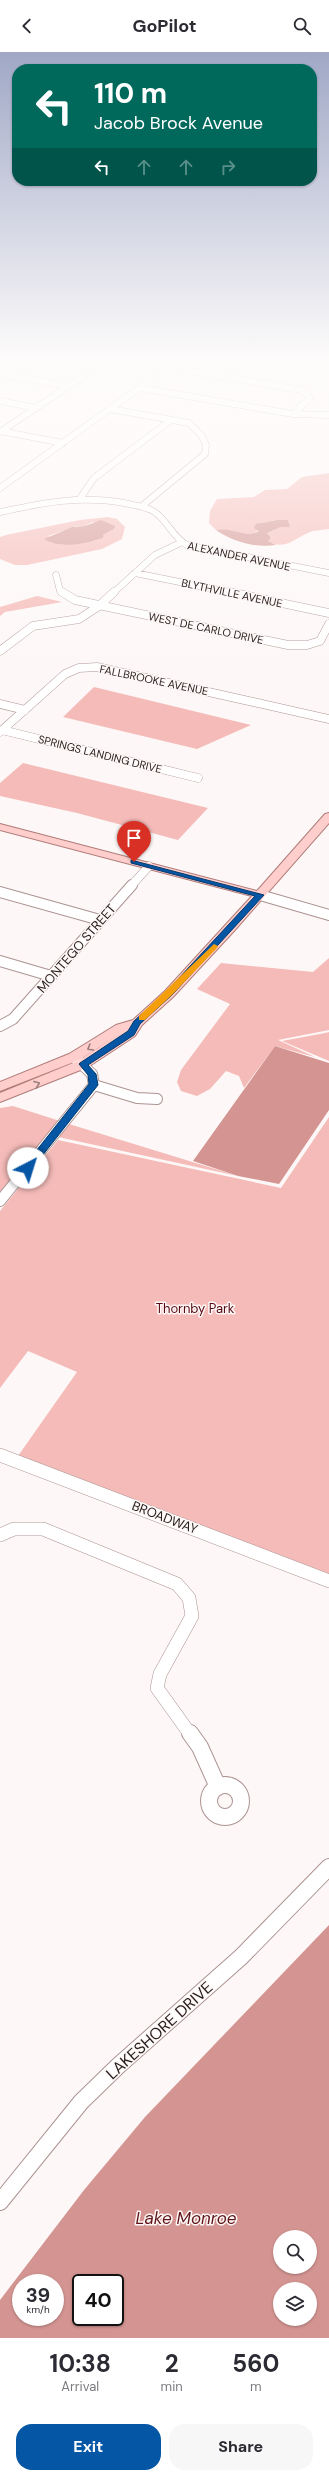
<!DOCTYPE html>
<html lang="en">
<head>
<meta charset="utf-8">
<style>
	body { margin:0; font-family:"DM Sans",sans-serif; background:#f7f7f7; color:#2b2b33; height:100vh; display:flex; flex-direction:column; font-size:15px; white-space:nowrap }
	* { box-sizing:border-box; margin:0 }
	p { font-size:13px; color:#7c7c81 }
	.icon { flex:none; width:22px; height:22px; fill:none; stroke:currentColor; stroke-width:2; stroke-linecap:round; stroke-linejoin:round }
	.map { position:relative; height:2286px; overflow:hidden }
	.drawer { display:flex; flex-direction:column; background:#fff; flex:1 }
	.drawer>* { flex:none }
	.top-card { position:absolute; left:12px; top:12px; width:305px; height:122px; border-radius:16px; box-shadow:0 1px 3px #0004; background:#00695c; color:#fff; overflow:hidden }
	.fabs { position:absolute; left:273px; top:2178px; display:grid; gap:8px }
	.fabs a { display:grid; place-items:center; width:44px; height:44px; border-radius:50%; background:#fff; box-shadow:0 1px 3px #0004; font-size:20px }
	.speed { position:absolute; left:12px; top:2222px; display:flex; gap:8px; font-size:20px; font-weight:700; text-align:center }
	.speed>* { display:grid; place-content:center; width:52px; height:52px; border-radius:50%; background:#fff; box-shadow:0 1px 3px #0004; line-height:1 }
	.speed small { font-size:10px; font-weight:400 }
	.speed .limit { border:2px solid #111; border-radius:6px; background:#fff; color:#111 }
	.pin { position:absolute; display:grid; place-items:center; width:34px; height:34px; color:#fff; margin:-41px -17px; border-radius:50% 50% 50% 0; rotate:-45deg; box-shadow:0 0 4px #0007 }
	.pin .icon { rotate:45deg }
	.me { position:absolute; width:44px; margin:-22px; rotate:40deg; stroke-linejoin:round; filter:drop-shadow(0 0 3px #0008) }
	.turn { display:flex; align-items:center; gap:14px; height:84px; padding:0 16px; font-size:18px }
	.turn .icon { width:52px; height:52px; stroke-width:2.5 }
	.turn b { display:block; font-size:28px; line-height:34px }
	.lanes { display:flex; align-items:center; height:38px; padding:0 16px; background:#0003; justify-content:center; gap:20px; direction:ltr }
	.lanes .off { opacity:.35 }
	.eta { display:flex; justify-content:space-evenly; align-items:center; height:68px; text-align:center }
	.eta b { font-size:24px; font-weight:700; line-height:28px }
	.button { display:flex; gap:8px; margin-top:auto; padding:8px 16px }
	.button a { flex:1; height:46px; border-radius:16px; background:#0556a4; color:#fff; font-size:16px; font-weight:700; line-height:46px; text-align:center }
	.button a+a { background:#f7f7f7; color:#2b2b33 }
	header { display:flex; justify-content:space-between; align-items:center; height:52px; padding:0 16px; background:#fff; font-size:18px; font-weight:700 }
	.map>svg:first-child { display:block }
	.green { fill:#f5bbb8; fill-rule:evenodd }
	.water { fill:#d49592; fill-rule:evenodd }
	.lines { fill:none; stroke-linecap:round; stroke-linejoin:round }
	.minor-far4-casing { stroke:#ac9392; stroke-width:7 }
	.minor-far3-casing { stroke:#ac9392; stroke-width:9 }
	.minor-far2-casing { stroke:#ac9392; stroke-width:12 }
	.minor-far1-casing { stroke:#ac9392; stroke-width:14 }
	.minor-casing { stroke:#ac9392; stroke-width:18 }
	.major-casing { stroke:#b07b78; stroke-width:2 }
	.minor-far4 { stroke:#fff; stroke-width:6 }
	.minor-far3 { stroke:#fff; stroke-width:8 }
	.minor-far2 { stroke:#fff; stroke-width:10 }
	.minor-far1 { stroke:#fff; stroke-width:13 }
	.minor { stroke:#fff; stroke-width:16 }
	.major { fill:#fdcecc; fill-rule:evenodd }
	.oneway { stroke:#9c7e7c }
	.route { fill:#0556a4; stroke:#03386b }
	.slow { fill:#f59e0b }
	.labels { text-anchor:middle; stroke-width:3; stroke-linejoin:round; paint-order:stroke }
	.far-street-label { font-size:11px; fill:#251c1b; stroke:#fdf8f7 }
	.street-label { font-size:13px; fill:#251c1b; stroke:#fdf8f7 }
	.park-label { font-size:13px; fill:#560911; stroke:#fdf8f7 }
	.near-street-label { font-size:16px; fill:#251c1b; stroke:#fdf8f7 }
	.near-water-label { font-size:17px; font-style:italic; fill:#601519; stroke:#fdf8f7 }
</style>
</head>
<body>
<header><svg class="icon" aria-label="back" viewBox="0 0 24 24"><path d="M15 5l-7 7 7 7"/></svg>GoPilot<svg class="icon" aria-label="search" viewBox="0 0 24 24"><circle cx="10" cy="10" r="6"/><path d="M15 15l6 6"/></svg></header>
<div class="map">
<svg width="329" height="2286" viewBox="0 0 329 2286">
	<rect width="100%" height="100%" fill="#fdf8f7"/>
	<path class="green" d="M329,421v56c-5,1 -11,1 -16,2 -17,5 -27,21 -45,10l3,-3 -4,-5 14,-6h9l-2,-7h-11l-16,3 -2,7c-11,10 -30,-4 -43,0l-7,-7 1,-12 7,-12 37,-2 11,-7 22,-1 15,-12z
		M108,465l9,2 8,8 -3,12 -20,10 -75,16h-12l-15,-6v-22l6,-2 74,-15zM92,470l22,7 -11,6v3c-23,8 -34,7 -55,-2l28,-10h9z
		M37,544l25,6 -57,10 -5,4v-9z
		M94,635l157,38 -54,24 -134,-32z
		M23,711l185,45 -30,32 -101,-27 -77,-17v-13z
		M329,906v72l-51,10 37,17 -40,-11 -31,42 -5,-12 -13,-5 -16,18 -13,7 -16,-5 -4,-9 4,-12 49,-66 -33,-15 24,-26 92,9z
		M329,980v29l-47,-20 43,-8z
		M13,1054l47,15 -60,73v-86z
		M329,1065v457l-311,-118 59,-84 -49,-21 -28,37v-177l58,-71 223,48z
		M69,1072l169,52 -180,-39z"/>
	<path class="water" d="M101,468l14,6 -1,3 -11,6v3c-18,6 -42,11 -59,1l28,-12 13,-1z
		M277,468h11l2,7h-9l-14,6 4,5 -3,3 8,4c-21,3 -43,-3 -60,-15 14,-4 31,9 43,1l-5,-3 2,-4z
		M275,994l54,17v47l-50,74 -41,-8 -45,-15z
		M329,1873v413h-329v-38l84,-110 61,-73zM280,2185h30v30h-30zM21,2231h34v34h-34zM81,2231h34v34h-34zM280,2237h30v30h-30z"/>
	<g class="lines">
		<defs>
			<path id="minor-far4" d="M81,311l17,3
				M143,311l159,27 8,8 -17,16
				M0,322l68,12
				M140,336l153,26 36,1
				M0,349l36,7
				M110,357l79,14 13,13 4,9 -1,9 -63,52
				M0,379l63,12
				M0,380l103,-69
				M0,436l168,-121
				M81,445l13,-19 77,-58
				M0,460c42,-9 81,-17 124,-9 9,2 20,3 29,8 14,8 19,26 34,34l142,28
				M135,521l99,20
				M56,523l4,16 4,2
				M113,541l42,-38 25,-12"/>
			<path id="minor-far3" d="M62,540l13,8 213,45h19l13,-4 9,-17
				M229,540l100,21
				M0,599l33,-25 46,-7 20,-13 15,-14
				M0,652l25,6
				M2,678l196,48
				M0,680l65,-58 14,-6 18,-1 232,52
				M131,834l18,-20"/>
			<path id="minor-far2" d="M0,840l100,28
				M260,843l69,20
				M0,909l51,15
				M0,974l13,-7 119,-134
				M94,1033l43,13 20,1
				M0,1149l94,-116 -2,-11 -17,-16"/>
			<path id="minor-far1" d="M0,1403l329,126
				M0,1483l14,-6h29l134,55 12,14 3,18 -32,58 -3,14 33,46"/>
			<path id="minor" d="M190,1681l10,14 18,40
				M209 1749a16 16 0 1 1 32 0a16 16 0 1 1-32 0Z
				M0,2150l81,-100 37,-36 123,-109 88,-90"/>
			<path id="major" d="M329,761v10l-95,108 -61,66 -31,28 -7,11 -47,31 -88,35v-9l78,-32 48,-31 -47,30 -79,31v-9l69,-28 47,-29 17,-5 32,-29 87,-95 -252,-66v-6l257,67 68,-77z"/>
		</defs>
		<use href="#minor-far4" class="minor-far4-casing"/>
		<use href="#minor-far3" class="minor-far3-casing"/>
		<use href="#minor-far2" class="minor-far2-casing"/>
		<use href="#minor-far1" class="minor-far1-casing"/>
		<use href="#minor" class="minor-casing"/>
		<use href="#major" class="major-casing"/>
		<use href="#minor-far4" class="minor-far4"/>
		<use href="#minor-far3" class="minor-far3"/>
		<use href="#minor-far2" class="minor-far2"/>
		<use href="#minor-far1" class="minor-far1"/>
		<use href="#minor" class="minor"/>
		<use href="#major" class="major"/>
	</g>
	<defs><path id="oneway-chevron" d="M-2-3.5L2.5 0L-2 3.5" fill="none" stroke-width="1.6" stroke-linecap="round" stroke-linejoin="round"/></defs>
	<g class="oneway">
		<use href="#oneway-chevron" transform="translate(90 996) rotate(149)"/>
		<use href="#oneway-chevron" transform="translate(37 1032) rotate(-21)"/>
	</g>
	<linearGradient id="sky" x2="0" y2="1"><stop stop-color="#a0a8c6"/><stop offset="0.49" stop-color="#fefcfb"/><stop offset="1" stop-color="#fefcfb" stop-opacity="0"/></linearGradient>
	<rect width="329" height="631" fill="url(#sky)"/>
	<path class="route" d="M131,808l133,35 -92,100 -32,29 -6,11 -46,30 8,9 2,11 -67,85h-6v-5l64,-81 -1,-9 -9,-11 1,-1 48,-32 6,-10 32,-29 89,-96 -124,-33z"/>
	<path class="slow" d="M214,892l4,2 -1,2 -45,47 -27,25h-6v-4z"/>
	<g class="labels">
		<g class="far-street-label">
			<text transform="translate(239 504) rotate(12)" y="4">ALEXANDER AVENUE</text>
			<text transform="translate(232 541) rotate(12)" y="4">BLYTHVILLE AVENUE</text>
			<text transform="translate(206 576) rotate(12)" y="4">WEST DE CARLO DRIVE</text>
			<text transform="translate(154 628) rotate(12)" y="4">FALLBROOKE AVENUE</text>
			<text transform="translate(100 702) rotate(14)" y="4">SPRINGS LANDING DRIVE</text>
		</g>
		<g class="street-label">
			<text transform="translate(76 896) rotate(-49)" y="5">MONTEGO STREET</text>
			<text transform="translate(165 1465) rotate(21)" y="5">BROADWAY</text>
		</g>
		<g class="park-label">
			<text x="195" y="1261">Thornby Park</text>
		</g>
		<g class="near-street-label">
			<text transform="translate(159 1978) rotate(-42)" y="6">LAKESHORE DRIVE</text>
		</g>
		<g class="near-water-label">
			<text x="186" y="2172">Lake Monroe</text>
		</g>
	</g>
</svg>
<div class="fabs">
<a><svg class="icon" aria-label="search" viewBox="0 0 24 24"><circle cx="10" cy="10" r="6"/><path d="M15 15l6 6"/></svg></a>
<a><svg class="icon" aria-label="layers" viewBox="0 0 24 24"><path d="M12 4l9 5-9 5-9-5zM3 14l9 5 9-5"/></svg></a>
</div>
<div class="speed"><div>39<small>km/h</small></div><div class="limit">40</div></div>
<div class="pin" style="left:134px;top:810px;background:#d93025"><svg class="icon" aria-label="arrive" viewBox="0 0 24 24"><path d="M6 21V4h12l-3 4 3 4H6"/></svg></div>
<svg class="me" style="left:28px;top:1116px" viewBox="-20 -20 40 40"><circle r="19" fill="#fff"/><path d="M0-13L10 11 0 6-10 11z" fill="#0556a4"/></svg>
<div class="top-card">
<div class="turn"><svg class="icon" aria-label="left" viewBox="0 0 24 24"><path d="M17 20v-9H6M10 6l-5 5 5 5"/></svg><div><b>110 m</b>Jacob Brock Avenue</div></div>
<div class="lanes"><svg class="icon" aria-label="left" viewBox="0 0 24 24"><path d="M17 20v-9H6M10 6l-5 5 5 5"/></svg><svg class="icon off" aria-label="ahead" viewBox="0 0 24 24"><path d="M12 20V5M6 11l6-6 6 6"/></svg><svg class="icon off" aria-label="ahead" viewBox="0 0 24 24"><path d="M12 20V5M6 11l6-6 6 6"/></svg><svg class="icon off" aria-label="right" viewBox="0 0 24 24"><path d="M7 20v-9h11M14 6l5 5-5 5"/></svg></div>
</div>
</div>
<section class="drawer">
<div class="eta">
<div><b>10:38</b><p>Arrival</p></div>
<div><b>2</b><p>min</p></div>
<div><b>560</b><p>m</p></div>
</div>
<div class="button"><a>Exit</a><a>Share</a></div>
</section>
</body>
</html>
